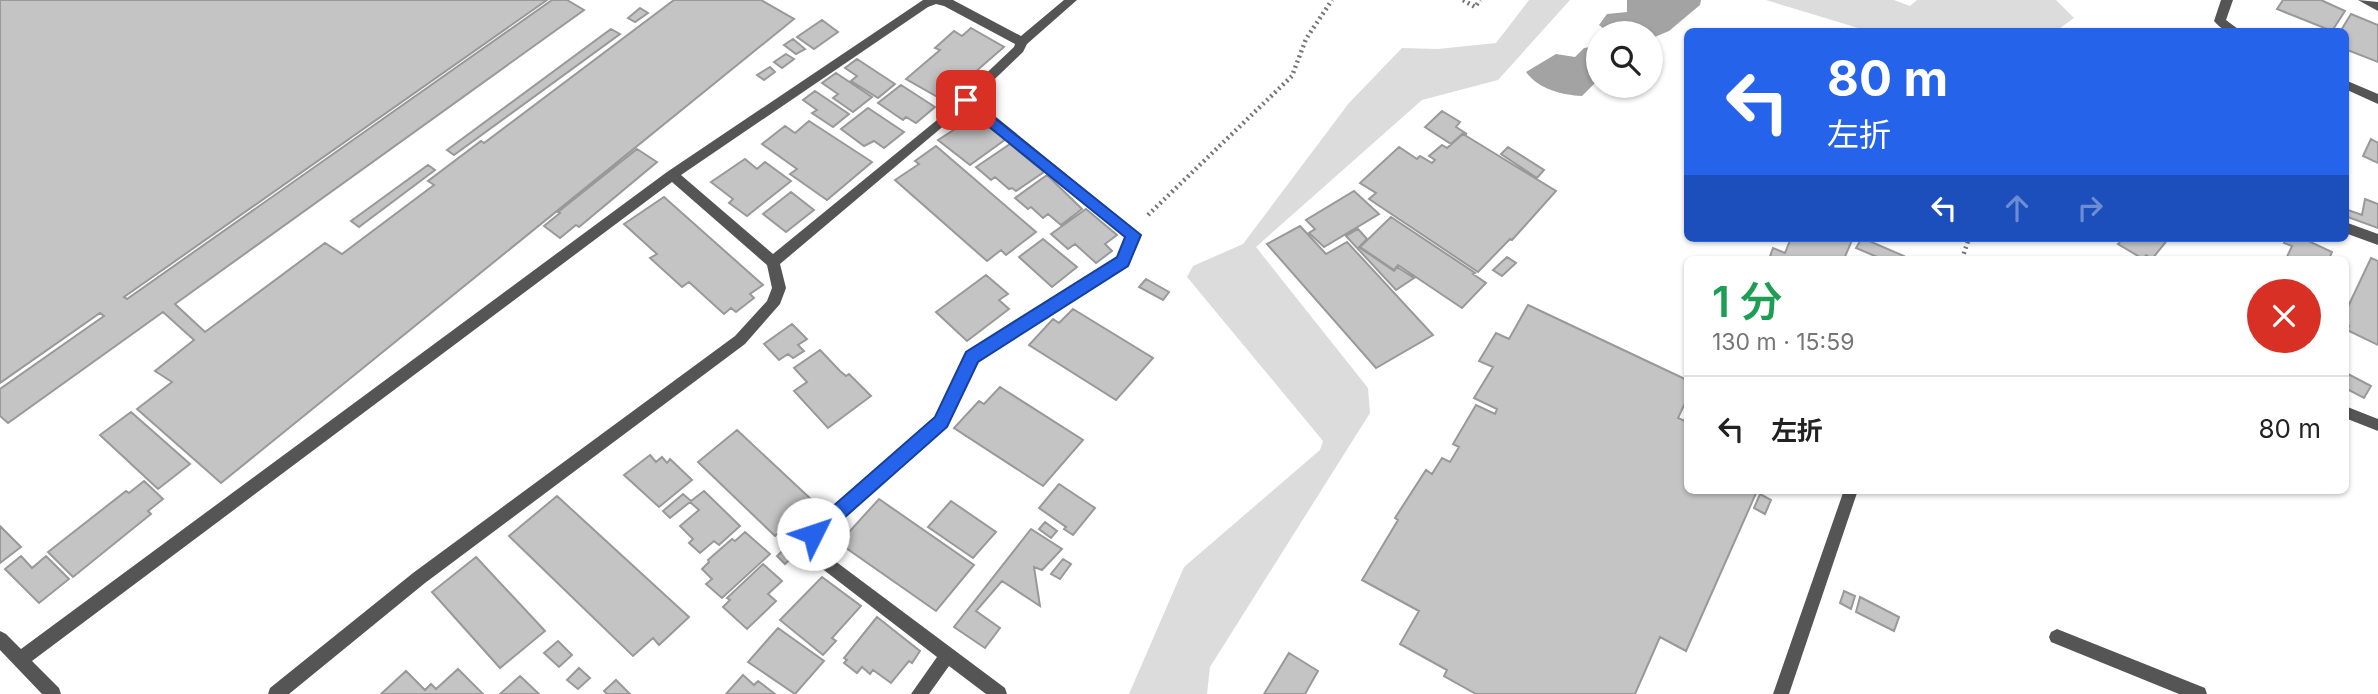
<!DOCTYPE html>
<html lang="ja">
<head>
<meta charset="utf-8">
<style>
	body { margin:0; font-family:Inter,"Noto Sans JP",sans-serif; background:#f2f2f2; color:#222; height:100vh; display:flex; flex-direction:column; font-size:26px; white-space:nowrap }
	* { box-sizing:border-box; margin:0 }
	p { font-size:23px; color:#767676 }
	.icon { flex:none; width:38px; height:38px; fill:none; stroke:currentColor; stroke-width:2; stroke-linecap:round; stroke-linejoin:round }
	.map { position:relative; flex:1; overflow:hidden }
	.panel { position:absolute; left:1684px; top:256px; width:665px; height:238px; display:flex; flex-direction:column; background:#fff; border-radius:10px; box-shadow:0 2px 5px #0004 }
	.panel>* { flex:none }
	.banner { position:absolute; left:1684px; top:28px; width:665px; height:214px; border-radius:10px; box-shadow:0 2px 5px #0004; background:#2563eb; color:#fff; overflow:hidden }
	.fabs { position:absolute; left:1586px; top:21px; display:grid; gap:14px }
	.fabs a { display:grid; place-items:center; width:77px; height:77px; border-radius:50%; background:#fff; box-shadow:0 2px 5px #0004; font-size:35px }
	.pin { position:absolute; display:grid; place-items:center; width:60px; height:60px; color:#fff; margin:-30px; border-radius:14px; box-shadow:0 4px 10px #0006 }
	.me { position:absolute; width:77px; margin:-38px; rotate:49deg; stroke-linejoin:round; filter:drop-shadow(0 0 5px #0008) }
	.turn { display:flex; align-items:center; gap:24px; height:147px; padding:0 28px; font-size:32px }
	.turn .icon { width:91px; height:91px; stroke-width:2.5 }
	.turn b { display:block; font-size:49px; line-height:60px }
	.lanes { display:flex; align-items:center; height:66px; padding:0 28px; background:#0003; justify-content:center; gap:35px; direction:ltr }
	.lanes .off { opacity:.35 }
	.round { display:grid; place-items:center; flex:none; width:74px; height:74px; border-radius:37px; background:#f2f2f2 }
	.head { display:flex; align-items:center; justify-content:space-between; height:119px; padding:0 28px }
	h1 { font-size:42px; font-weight:600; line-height:52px; color:#1e9e55 }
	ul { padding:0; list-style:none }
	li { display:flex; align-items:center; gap:21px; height:105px; padding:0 28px; border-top:2px solid #e0e0e0 }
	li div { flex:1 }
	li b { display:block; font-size:26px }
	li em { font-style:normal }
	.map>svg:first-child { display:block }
	.green { fill:#dcdcdc }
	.water { fill:#a3a3a3 }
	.building { fill:#c4c4c4; stroke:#999; stroke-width:2 }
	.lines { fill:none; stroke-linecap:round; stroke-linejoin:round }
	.path { stroke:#777; stroke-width:4.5; stroke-dasharray:2 3.5; stroke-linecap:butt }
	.lane { fill:#555; fill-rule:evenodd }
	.street { fill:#555; fill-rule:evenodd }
	.route { fill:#2563eb; stroke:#184099; stroke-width:2 }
</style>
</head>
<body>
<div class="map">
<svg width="2378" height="694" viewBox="0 0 2378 694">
	<rect width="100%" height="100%" fill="#fff"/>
	<path class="green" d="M1529,0h41l-72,80 -76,20 -166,147 112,141 2,25 -160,254 -3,27h-78l55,-127 136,-117 3,-9 -136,-164 6,-11 50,-22 106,-141 53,-55 36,1 58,-6z
		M1766,0h128l16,6 7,-6h139l18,18 -18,13h-188z"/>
	<path class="water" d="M1627,0h74l-1,5 -31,26 -19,8v-6h-41l-10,-8 8,-11 20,-2z
		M1598,46v34l-16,16c-20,-1 -44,-7 -56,-24l30,-18 19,3 9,-9z"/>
	<path class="building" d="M0,0h547l-423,297 3,2 425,-299h15l17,10 -409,294 30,28 120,-89 17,11 92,-69 -6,-4 53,-40 3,2 190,-143h87l33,19 -573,464 -84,-74 35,-27 -17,-11 39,-31 -31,-28 -155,111 -8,-7v-27l104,-73 -4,-3 -100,70z
		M2283,0h38l24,11 -13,20 -55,-22z
		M640,8l8,5 -13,9 -7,-4z
		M2351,14l27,11v37l-33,-13v-17h-5z
		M822,20l16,12 -24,17 -17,-12z
		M971,28l33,19 -61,53 -37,-21 34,-29 -5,-2 19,-17 8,5z
		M611,29l9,5 -166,121 -7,-5z
		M793,39l12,10 -9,5 -12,-9z
		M786,54l8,5 -12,9 -8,-6z
		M857,59l38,25 -17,14 -27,-17 6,-5 -12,-8z
		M770,67l5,5 -11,8 -7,-5z
		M836,73l36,24 -19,15 -20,-14 5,-4 -16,-11z
		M901,85l34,22 -19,16 -10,-6 -3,3 -25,-17z
		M815,91l34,23 -16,13 -21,-14 5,-3 -14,-10z
		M868,108l36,24 -20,16 -10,-7 -10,5 -23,-17z
		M1442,111l18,11 -4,5 11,7 -4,-1 -12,11 -26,-17z
		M974,117l32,22 -36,26 -32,-25z
		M809,121l63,41 -45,38 -37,-26 7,-5 -35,-25 23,-18 10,7z
		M1463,134l93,57 -44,49 -2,-1 -32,33 -109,-73 7,-6 -16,-10 39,-36 18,12 3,-3 12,7 3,-3 -6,-4 13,-11 5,3z
		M2371,139l7,4v20l-15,-7z
		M1010,144l34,28 -28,19 -4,-3 -3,1 -14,-12 -4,3 -15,-13z
		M936,146l100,86 -30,23 -5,-5 -14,11 -92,-81 24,-16 -4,-3z
		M1508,147l36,23 -7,8 -36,-24z
		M637,149l20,13 -78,65 -3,-2 -16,13 -16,-12 16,-13 -2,-1z
		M745,159l12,10 8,-7 26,19 -44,35 -18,-13 4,-4 -22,-17z
		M428,165l7,5 -76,57 -8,-6z
		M1047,175l35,34 -21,16 -13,-11 -5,4 -12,-11 -3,2 -13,-11z
		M1354,191l25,23 -55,33 -15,-14 6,-4 -9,-9z
		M791,192l23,18 -28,22 -23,-18z
		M664,197l99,88 -13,9 4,4 -18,14 -5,-4 -7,6 -35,-32 -7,5 -32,-29 7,-4 -33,-30z
		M2365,199l13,5v24l-33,-12v-7l17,6z
		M1086,209l31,26 -12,9 7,7 -16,12 -21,-19 -7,5 -17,-15z
		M1391,217l84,56 -2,1 13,9 -24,25 -64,-43 -4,5 -34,-23z
		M1300,226l26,28 21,-12 86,93 -57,33 -109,-124z
		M1358,229l9,10 -8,8 35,24 3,-4 17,11 -18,12 -50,-54z
		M1791,238h62l-9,21h-75l4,-11 12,5z
		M1862,238l42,18 -1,3h-21l-26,-11z
		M2114,238h55l-17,21 -6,-4 -3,4 -25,-15 2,-2z
		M2286,238h16l30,14 -3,7h-43l6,-13 -8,-3z
		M1043,239l34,28 -25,20 -33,-30z
		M1507,257l9,6 -14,13 -9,-6z
		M2371,258l7,3v84l-31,-15 2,-4 -4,-2v-11z
		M986,275l22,19 -9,6 10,9 -42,32 -31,-29z
		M1146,279l23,13 -6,8 -24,-13z
		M1528,305l159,75v19l-9,19 9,4v68l70,1 -71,160 -26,-14 -25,57h-159l-32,-18 3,-6 -47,-26 19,-33 -57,-31 36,-60 -3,-2 31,-48 6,4 10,-16 8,4 9,-15 -6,-3 23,-39 19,9 2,-5 -23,-11 19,-31 -14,-6 17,-28 13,6z
		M1073,309l80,49 -37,42 -87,-55 24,-26 6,4z
		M792,324l15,15 -9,6 6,6 -11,7 -5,-4 -9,6 -15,-16z
		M820,350l20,21 6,5 3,-2 22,22 -43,32 -34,-37 13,-9 -13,-14z
		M2348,374l23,12 -7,12 -19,-10z
		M1000,387l83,53 -40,46 -89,-58 25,-27 5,3z
		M131,412l59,52 -32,25 -58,-54z
		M737,430l77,72 -39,34 -77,-74z
		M650,455l6,7 6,-5 5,6 3,-4 22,21 -33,27 -35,-32z
		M144,481l19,18 -15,12 3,3 -78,63 -25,-25 78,-61 3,2z
		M1059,484l36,24 -22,27 -9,-6 2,-2 -27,-19z
		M704,491l36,35 -21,19 -5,-4 -14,12 -11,-10 4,-4 -13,-13 19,-16 -9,-8 -20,16 -7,-7 20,-17 8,7z
		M1760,494l11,6 -6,14 -11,-6z
		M557,496l132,121 -30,28 -6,-7 -20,18 -124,-120z
		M879,499l95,66 -38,46 -97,-68z
		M951,501l45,31 -23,26 -45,-31z
		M1045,522l12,9 -6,7 -12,-9z
		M0,526l21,21 -21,16z
		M1031,529l31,20 -20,21 -8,-3 6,39 -38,-25 -26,30 24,17 -15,20 -31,-21z
		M745,532l25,22 -48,44 -16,-14 6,-5 -10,-10 7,-7 -1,-2 24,-21 3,2z
		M791,543l8,8 -14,13 -8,-8z
		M21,556l11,12 14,-12 23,23 -30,24 -34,-34z
		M476,557l69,74 -45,37 -68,-76z
		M1063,559l8,5 -11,15 -9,-5z
		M763,564l19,17 -14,13 8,7 -29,28 -24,-22 7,-7 -3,-2z
		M822,577l39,29 -29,32 4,3 -13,14 -43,-35z
		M1844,591l11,5 -4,13 -11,-6z
		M1860,597l39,20 -5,14 -38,-19z
		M877,617l43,34 -8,12 -3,-2 -18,22 -18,-13 -3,4 -8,-7 -5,6 -13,-10 3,-3 -3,-2z
		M778,628l46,33 -29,33 -47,-32z
		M558,641l14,14 -13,12 -15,-14z
		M1289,653l29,18 -13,23h-41z
		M579,668l11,10 -12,11 -11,-9z
		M458,669l25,25h-102l25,-23 19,19 6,-6 5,5z
		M743,675l11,10 4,-4 17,13h-49z
		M520,676l19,18h-39z
		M616,680l14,14h-23l-3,-3z"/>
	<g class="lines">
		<path class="path" d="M1463,0l12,7 5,-7
			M1148,215l144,-139 14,-37 26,-39
			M1962,259l7,-21"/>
		<path class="lane" d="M2221,0h12l-7,20 16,12c-12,0 -20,-1 -28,-11z
			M2358,0l20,2v9z
			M2345,80l33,14v10l-33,-15z
			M2345,406l33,13v12l-33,-13z"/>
		<path class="street" d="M923,0h30l68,36 43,-36h13l-50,44 -4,8 -49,47 167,136 -13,30 -151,96 -31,65 -125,110 6,19 178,133 2,6h-21l-37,-28 -20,28h-18l26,-37 -121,-93 -11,-30 3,-5 128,-111 31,-65 151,-96 9,-20 -161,-130 -186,157 6,24 -6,16 -35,40 -320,239 -136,111h-21l2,-6 143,-115 322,-237 32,-35 5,-13 -5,-23 -95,-83 -640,479 27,27 2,6h-19l-42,-44v-19l6,3 15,15 646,-477zM936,4l8,2 71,38 -1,3 -77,73 -164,134 -92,-79 247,-168z
			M2345,222l33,12v11l-33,-12z
			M1844,490h14l-69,204h-16z
			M2057,629l148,59 2,6h-28l-128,-52 -2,-5 2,-5z"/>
	</g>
	<path class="route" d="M966,95l175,140 -13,31 -150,96 -31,65 -128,113 -6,2 -6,-2 -3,-6 3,-5 128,-112 31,-65 151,-95 8,-20 -164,-133v-7z"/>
</svg>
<div class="fabs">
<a><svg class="icon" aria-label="search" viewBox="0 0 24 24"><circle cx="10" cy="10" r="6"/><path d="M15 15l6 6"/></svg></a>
</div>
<div class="pin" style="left:966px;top:100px;background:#d93025"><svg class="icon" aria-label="arrive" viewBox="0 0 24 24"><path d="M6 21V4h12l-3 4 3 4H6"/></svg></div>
<svg class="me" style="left:813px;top:534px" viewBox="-20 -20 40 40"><circle r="19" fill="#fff"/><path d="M0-13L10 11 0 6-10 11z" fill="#2563eb"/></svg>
<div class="banner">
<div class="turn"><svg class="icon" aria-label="left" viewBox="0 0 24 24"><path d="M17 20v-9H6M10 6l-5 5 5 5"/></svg><div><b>80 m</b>左折</div></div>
<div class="lanes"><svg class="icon" aria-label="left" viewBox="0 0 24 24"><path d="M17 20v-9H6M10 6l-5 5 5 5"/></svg><svg class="icon off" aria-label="ahead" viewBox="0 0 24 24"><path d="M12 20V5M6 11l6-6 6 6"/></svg><svg class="icon off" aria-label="right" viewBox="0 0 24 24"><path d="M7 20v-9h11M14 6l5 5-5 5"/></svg></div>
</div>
<section class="panel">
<div class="head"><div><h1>1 分</h1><p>130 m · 15:59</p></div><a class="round" style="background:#d93025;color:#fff"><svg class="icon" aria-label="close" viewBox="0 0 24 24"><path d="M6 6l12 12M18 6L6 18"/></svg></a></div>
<ul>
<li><svg class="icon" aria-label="left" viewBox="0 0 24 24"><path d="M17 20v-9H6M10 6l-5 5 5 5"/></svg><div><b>左折</b></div><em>80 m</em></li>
</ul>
</section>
</div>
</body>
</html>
